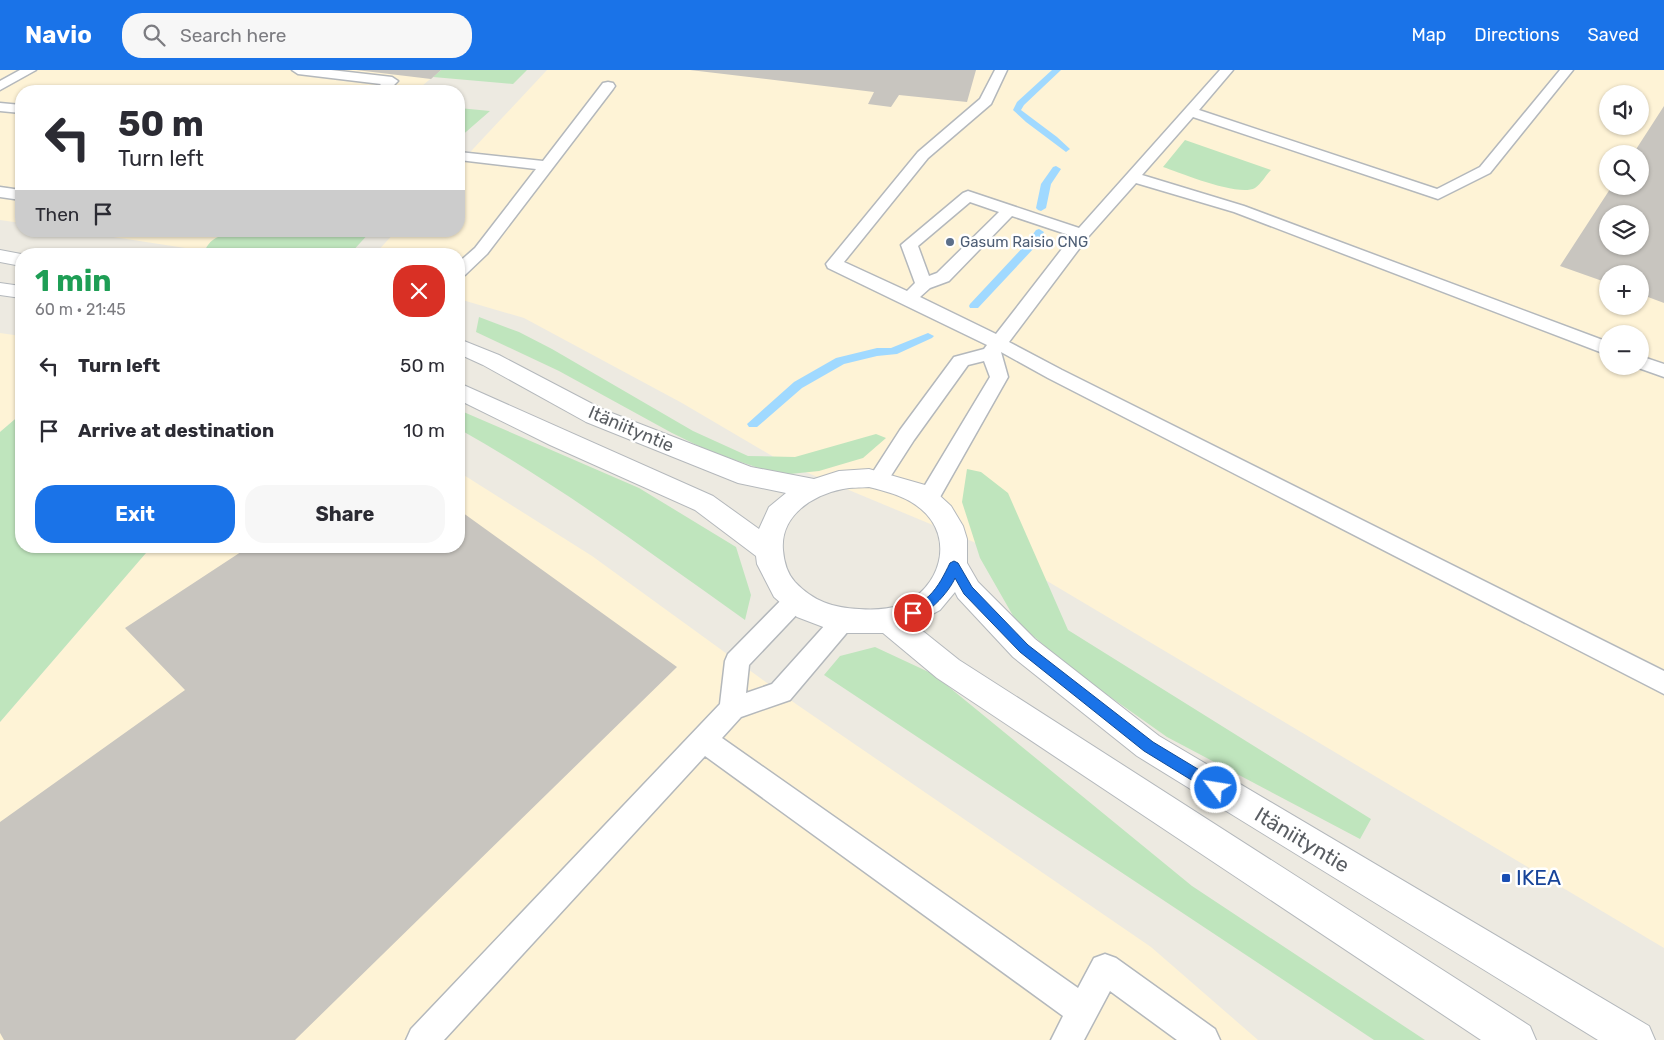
<!DOCTYPE html>
<html lang="en">
<head>
<meta charset="utf-8">
<style>
	body { margin:0; font-family:Rubik,sans-serif; background:#f7f7f7; color:#2b2b33; height:100vh; display:flex; flex-direction:column; font-size:19px; white-space:nowrap }
	* { box-sizing:border-box; margin:0 }
	p { font-size:16px; color:#7c7c81 }
	.icon { flex:none; width:28px; height:28px; fill:none; stroke:currentColor; stroke-width:2; stroke-linecap:round; stroke-linejoin:round }
	.map { position:relative; flex:1; overflow:hidden }
	.sheet { position:absolute; left:15px; top:178px; width:450px; height:305px; display:flex; flex-direction:column; background:#fff; border-radius:20px; box-shadow:0 1px 4px #0004 }
	.sheet>* { flex:none }
	.top-card { position:absolute; left:15px; top:15px; width:450px; height:152px; border-radius:20px; box-shadow:0 1px 4px #0004; background:#fff; color:#2b2b33; overflow:hidden }
	.fabs { position:absolute; left:1599px; top:15px; display:grid; gap:10px }
	.fabs a { display:grid; place-items:center; width:50px; height:50px; border-radius:50%; background:#fff; box-shadow:0 1px 4px #0004; font-size:25px }
	.pin { position:absolute; display:grid; place-items:center; width:42px; height:42px; color:#fff; margin:-21px; border:2px solid #fff; border-radius:50%; box-shadow:0 1px 5px #0007 }
	.me { position:absolute; width:55px; margin:-28px; rotate:301deg; stroke-linejoin:round; filter:drop-shadow(0 0 4px #0008) }
	.turn { display:flex; align-items:center; gap:18px; height:105px; padding:0 20px; font-size:22px }
	.turn .icon { width:65px; height:65px; stroke-width:2.5 }
	.turn b { display:block; font-size:35px; line-height:42px }
	.then { display:flex; align-items:center; height:48px; padding:0 20px; background:#0003; gap:10px; font-size:19px }
	.round { display:grid; place-items:center; flex:none; width:52px; height:52px; border-radius:20px; background:#f7f7f7 }
	.head { display:flex; align-items:center; justify-content:space-between; height:85px; padding:0 20px }
	h1 { font-size:30px; font-weight:700; line-height:38px; color:#1e9e55 }
	.button { display:flex; gap:10px; margin-top:auto; padding:10px 20px }
	.button a { flex:1; height:58px; border-radius:20px; background:#1a73e8; color:#fff; font-size:20px; font-weight:700; line-height:58px; text-align:center }
	.button a+a { background:#f7f7f7; color:#2b2b33 }
	ul { padding:0; list-style:none }
	li { display:flex; align-items:center; gap:15px; height:65px; padding:0 20px }
	li div { flex:1 }
	li b { display:block; font-size:19px }
	li em { font-style:normal }
	header { display:flex; align-items:center; gap:30px; box-sizing:border-box; height:70px; padding:0 25px; background:#1a73e8; color:#fff }
	header strong { font-size:24px }
	nav { display:flex; gap:28px; margin-inline-start:auto; font-size:18px }
	.search { width:350px; height:45px; background:#f7f7f7; display:flex; align-items:center; gap:12px; box-sizing:border-box; padding:0 18px; border-radius:20px; color:#7c7c81; font-size:19px }
	.map>svg:first-child { display:block }
	.commercial { fill:#fef3d6; fill-rule:evenodd }
	.green { fill:#bfe5bd }
	.lines { fill:none; stroke-linecap:round; stroke-linejoin:round }
	.stream { fill:#a0d9ff; fill-rule:evenodd }
	.building { fill:#c8c5bf; fill-rule:evenodd }
	.service-casing { stroke:#b4b8bc; stroke-width:3 }
	.tertiary-casing { stroke:#b4b8bc; stroke-width:2 }
	.service { fill:#fff; fill-rule:evenodd }
	.tertiary { fill:#fff; fill-rule:evenodd }
	.route { fill:#1a73e8; stroke:#114b97 }
	.service-dot { fill:#5c6f8a; stroke:#fff; stroke-width:2 }
	.transit-dot { fill:#1a4fb4; stroke:#fff; stroke-width:2 }
	.labels { text-anchor:middle; stroke-width:5; stroke-linejoin:round; paint-order:stroke }
	.far-service-label { font-size:15px; fill:#4e5e75; stroke:#fff; text-anchor:start }
	.street-label { font-size:18px; fill:#5a5e63; stroke:#fff }
	.near-street-label { font-size:21px; fill:#5a5e63; stroke:#fff }
	.near-transit-label { font-size:21px; fill:#164399; stroke:#fff; text-anchor:start }
</style>
</head>
<body>
<header>
<strong>Navio</strong>
<div class="search"><svg class="icon" aria-label="search" viewBox="0 0 24 24"><circle cx="10" cy="10" r="6"/><path d="M15 15l6 6"/></svg>Search here</div>
<nav><a>Map</a><a>Directions</a><a>Saved</a></nav>
</header>
<div class="map">
<svg width="1664" height="970" viewBox="0 0 1664 970">
	<rect width="100%" height="100%" fill="#edeae1"/>
	<path class="commercial" d="M0,0h441l-25,21h-395v132l-21,-3z
		M547,0h1117v878l-664,-395 -216,-90 -102,-60 -158,-85 -65,-19v-45h-84l21,-23h63v-67zM1608,24h32v32h-32zM1608,84h32v32h-32zM1608,144h32v32h-32zM1608,204h32v32h-32zM1608,264h32v32h-32z
		M74,161h182l-3,3 -22,-2 -25,15 -1,4z
		M0,263l21,3v78l-21,18z
		M459,402l133,84 204,148 355,243 107,93h-1258v-318l152,-176h307z"/>
	<path class="green" d="M441,0h86l-14,14 -80,-7z
		M459,38l31,3 -31,27z
		M1185,70l86,30c-5,5 -10,14 -16,18 -17,9 -74,-15 -92,-21z
		M256,161h115l-21,23h-128l-17,-3c7,-20 31,-18 48,-17z
		M479,247l40,15 33,17 141,82 55,25 47,1 81,-23 10,4 -23,20 -44,13 -39,4 -69,-23 -39,-19 -113,-62 -83,-39z
		M459,340l180,78 97,59 15,48 -6,25c-93,-66 -186,-135 -286,-191z
		M21,344v132h131l-152,176v-290z
		M967,399l14,3 27,21 60,137 303,189 -11,20 -193,-102 -92,-65 -59,-51 -36,-63 -18,-56z
		M875,577l58,27 259,212 233,154h-51l-550,-365 16,-19z"/>
	<g class="lines">
		<path class="stream" d="M1052,0h9l-37,35 -3,5 36,27 13,12 -4,3 -40,-30 -13,-12 4,-8z
			M1056,96l5,3 -10,15 -5,24 -5,3 -3,-1 -2,-2 5,-24 12,-17z
			M1039,159l5,3 -10,16 -56,60h-8l-1,-2 1,-2 56,-60 10,-14z
			M928,263l6,3 -2,2 -35,16 -20,2 -33,8 -42,24 -45,39h-8l-2,-3 47,-42 42,-24 41,-10h14z"/>
	</g>
	<path class="building" d="M356,0h85l-10,9z
		M690,0h286l-9,32 -68,-7 -8,12 -23,-3 6,-12z
		M1664,36v197l-24,-9v-20h-32v9l-48,-17 52,-80h28v-32h-7zM1608,144h32v32h-32z
		M459,440l218,157 -382,373h-291l-4,-7v-211l185,-132 -60,-62 125,-82h209z"/>
	<g class="lines">
		<defs>
			<path id="service" d="M20,0h16l-36,20v-9z
				M292,0h39l61,7 6,4 -10,10h-14l7,-7 -83,-10z
				M995,0h12l-16,34 -63,54 -84,104 63,29 8,-8 -14,-38 62,-52 5,-2 111,37 141,-158h13l-34,40 238,79 43,-22 80,-97h13l-83,103 -52,26 -245,-82 -51,58 102,31 364,136v13l-374,-143 -98,-29 -48,54 -79,105 53,28 602,301v23l-616,-316 -47,-26 7,25 -73,129 -8,2 -8,-2 -3,-6 74,-123 -6,-16 -16,4 -54,75 -29,45 -7,3 -7,-3 -3,-5 3,-5 29,-45 54,-73 30,-8 3,-4 -159,-77 -2,-4 92,-112 62,-53zM970,132l29,10 -62,61 -8,3 -11,-30zM1012,146l60,20 -76,98 -76,-37 10,-9 19,-7z
				M608,12l5,1 2,3 -2,3 -126,165 -22,21 -6,1v-14l16,-14 61,-79 -77,-9v-8l84,9 60,-78z
				M0,33l21,2v8l-21,-2z
				M0,117l21,3v10l-21,-3z
				M1640,286l24,8v13l-31,-11h7z
				M795,522l8,2 4,7 -4,7 -54,57 -3,28 26,-9 62,-69 8,-3 8,3 4,7 -4,7 -60,71 -49,17 -19,21 356,250 16,-30 11,-4 11,4 99,71 5,11h-43l-67,-49 -26,49h-33l12,-24 -358,-260 -261,284h-38l5,-11 309,-325 5,-43 3,-7 59,-60z"/>
			<path id="tertiary" d="M0,180l21,4v12l-21,-4z
				M0,213l21,3v12l-21,-3z
				M459,269l40,16 105,55 147,57 63,12 25,-8 30,-2 56,16 14,10 12,11 12,20 4,13v24l11,19 57,57 124,97 490,290 6,14h-57l-461,-284 -124,-99 -55,-59 -3,-6 -15,18 -26,14 45,36 571,366 6,14h-55l-544,-362 -54,-45h-44l-42,-16 -23,-20 -17,-33 -1,-8 -61,-46 -145,-65 -91,-45v-17l254,113 46,33 10,-22 17,-14 -48,-10 -152,-61 -103,-57 -24,-11zM869,417c19,5 37,9 52,22 35,29 19,81 -21,96 -14,5 -27,5 -41,4 -26,-1 -46,-8 -64,-27 -8,-9 -11,-20 -12,-32 -3,-34 29,-55 60,-61 8,-2 17,-1 26,-2z"/>
		</defs>
		<use href="#service" class="service-casing"/>
		<use href="#tertiary" class="tertiary-casing"/>
		<use href="#service" class="service"/>
		<use href="#tertiary" class="tertiary"/>
	</g>
	<path class="route" d="M954,491l4,2 14,24 56,58 125,97 68,41 2,5 -2,4 -5,2 -5,-2 -67,-41 -124,-99 -56,-58 -9,-16c-5,13 -31,43 -46,38l-2,-3c4,-8 15,-11 22,-17 10,-10 15,-21 21,-33z"/>
	<circle class="service-dot" cx="950" cy="172" r="5"/>
	<rect class="transit-dot" x="1501" y="803" width="10" height="10" rx="2.5"/>
	<g class="labels">
		<g class="far-service-label">
			<text x="960" y="177">Gasum Raisio CNG</text>
		</g>
		<g class="street-label">
			<text transform="translate(631 359) rotate(23)" y="6">Itäniityntie</text>
		</g>
		<g class="near-street-label">
			<text transform="translate(1302 770) rotate(31)" y="7">Itäniityntie</text>
		</g>
		<g class="near-transit-label">
			<text x="1516" y="815">IKEA</text>
		</g>
	</g>
</svg>
<div class="fabs">
<a><svg class="icon" aria-label="sound" viewBox="0 0 24 24"><path d="M4 9h4l5-4v14l-5-4H4zM17 9q2 3 0 6"/></svg></a>
<a><svg class="icon" aria-label="search" viewBox="0 0 24 24"><circle cx="10" cy="10" r="6"/><path d="M15 15l6 6"/></svg></a>
<a><svg class="icon" aria-label="layers" viewBox="0 0 24 24"><path d="M12 4l9 5-9 5-9-5zM3 14l9 5 9-5"/></svg></a>
<a>+</a>
<a>−</a>
</div>
<div class="pin" style="left:913px;top:543px;background:#d93025"><svg class="icon" aria-label="arrive" viewBox="0 0 24 24"><path d="M6 21V4h12l-3 4 3 4H6"/></svg></div>
<svg class="me" style="left:1216px;top:718px" viewBox="-20 -20 40 40"><circle r="17" fill="#1a73e8" stroke="#fff" stroke-width="3"/><path d="M0-11L8 9 0 5-8 9z" fill="#fff"/></svg>
<div class="top-card">
<div class="turn"><svg class="icon" aria-label="left" viewBox="0 0 24 24"><path d="M17 20v-9H6M10 6l-5 5 5 5"/></svg><div><b>50 m</b>Turn left</div></div>
<div class="then">Then<svg class="icon" aria-label="arrive" viewBox="0 0 24 24"><path d="M6 21V4h12l-3 4 3 4H6"/></svg></div>
</div>
<section class="sheet">
<div class="head"><div><h1>1 min</h1><p>60 m · 21:45</p></div><a class="round" style="background:#d93025;color:#fff"><svg class="icon" aria-label="close" viewBox="0 0 24 24"><path d="M6 6l12 12M18 6L6 18"/></svg></a></div>
<ul>
<li><svg class="icon" aria-label="left" viewBox="0 0 24 24"><path d="M17 20v-9H6M10 6l-5 5 5 5"/></svg><div><b>Turn left</b></div><em>50 m</em></li>
<li><svg class="icon" aria-label="arrive" viewBox="0 0 24 24"><path d="M6 21V4h12l-3 4 3 4H6"/></svg><div><b>Arrive at destination</b></div><em>10 m</em></li>
</ul>
<div class="button"><a>Exit</a><a>Share</a></div>
</section>
</div>
</body>
</html>
